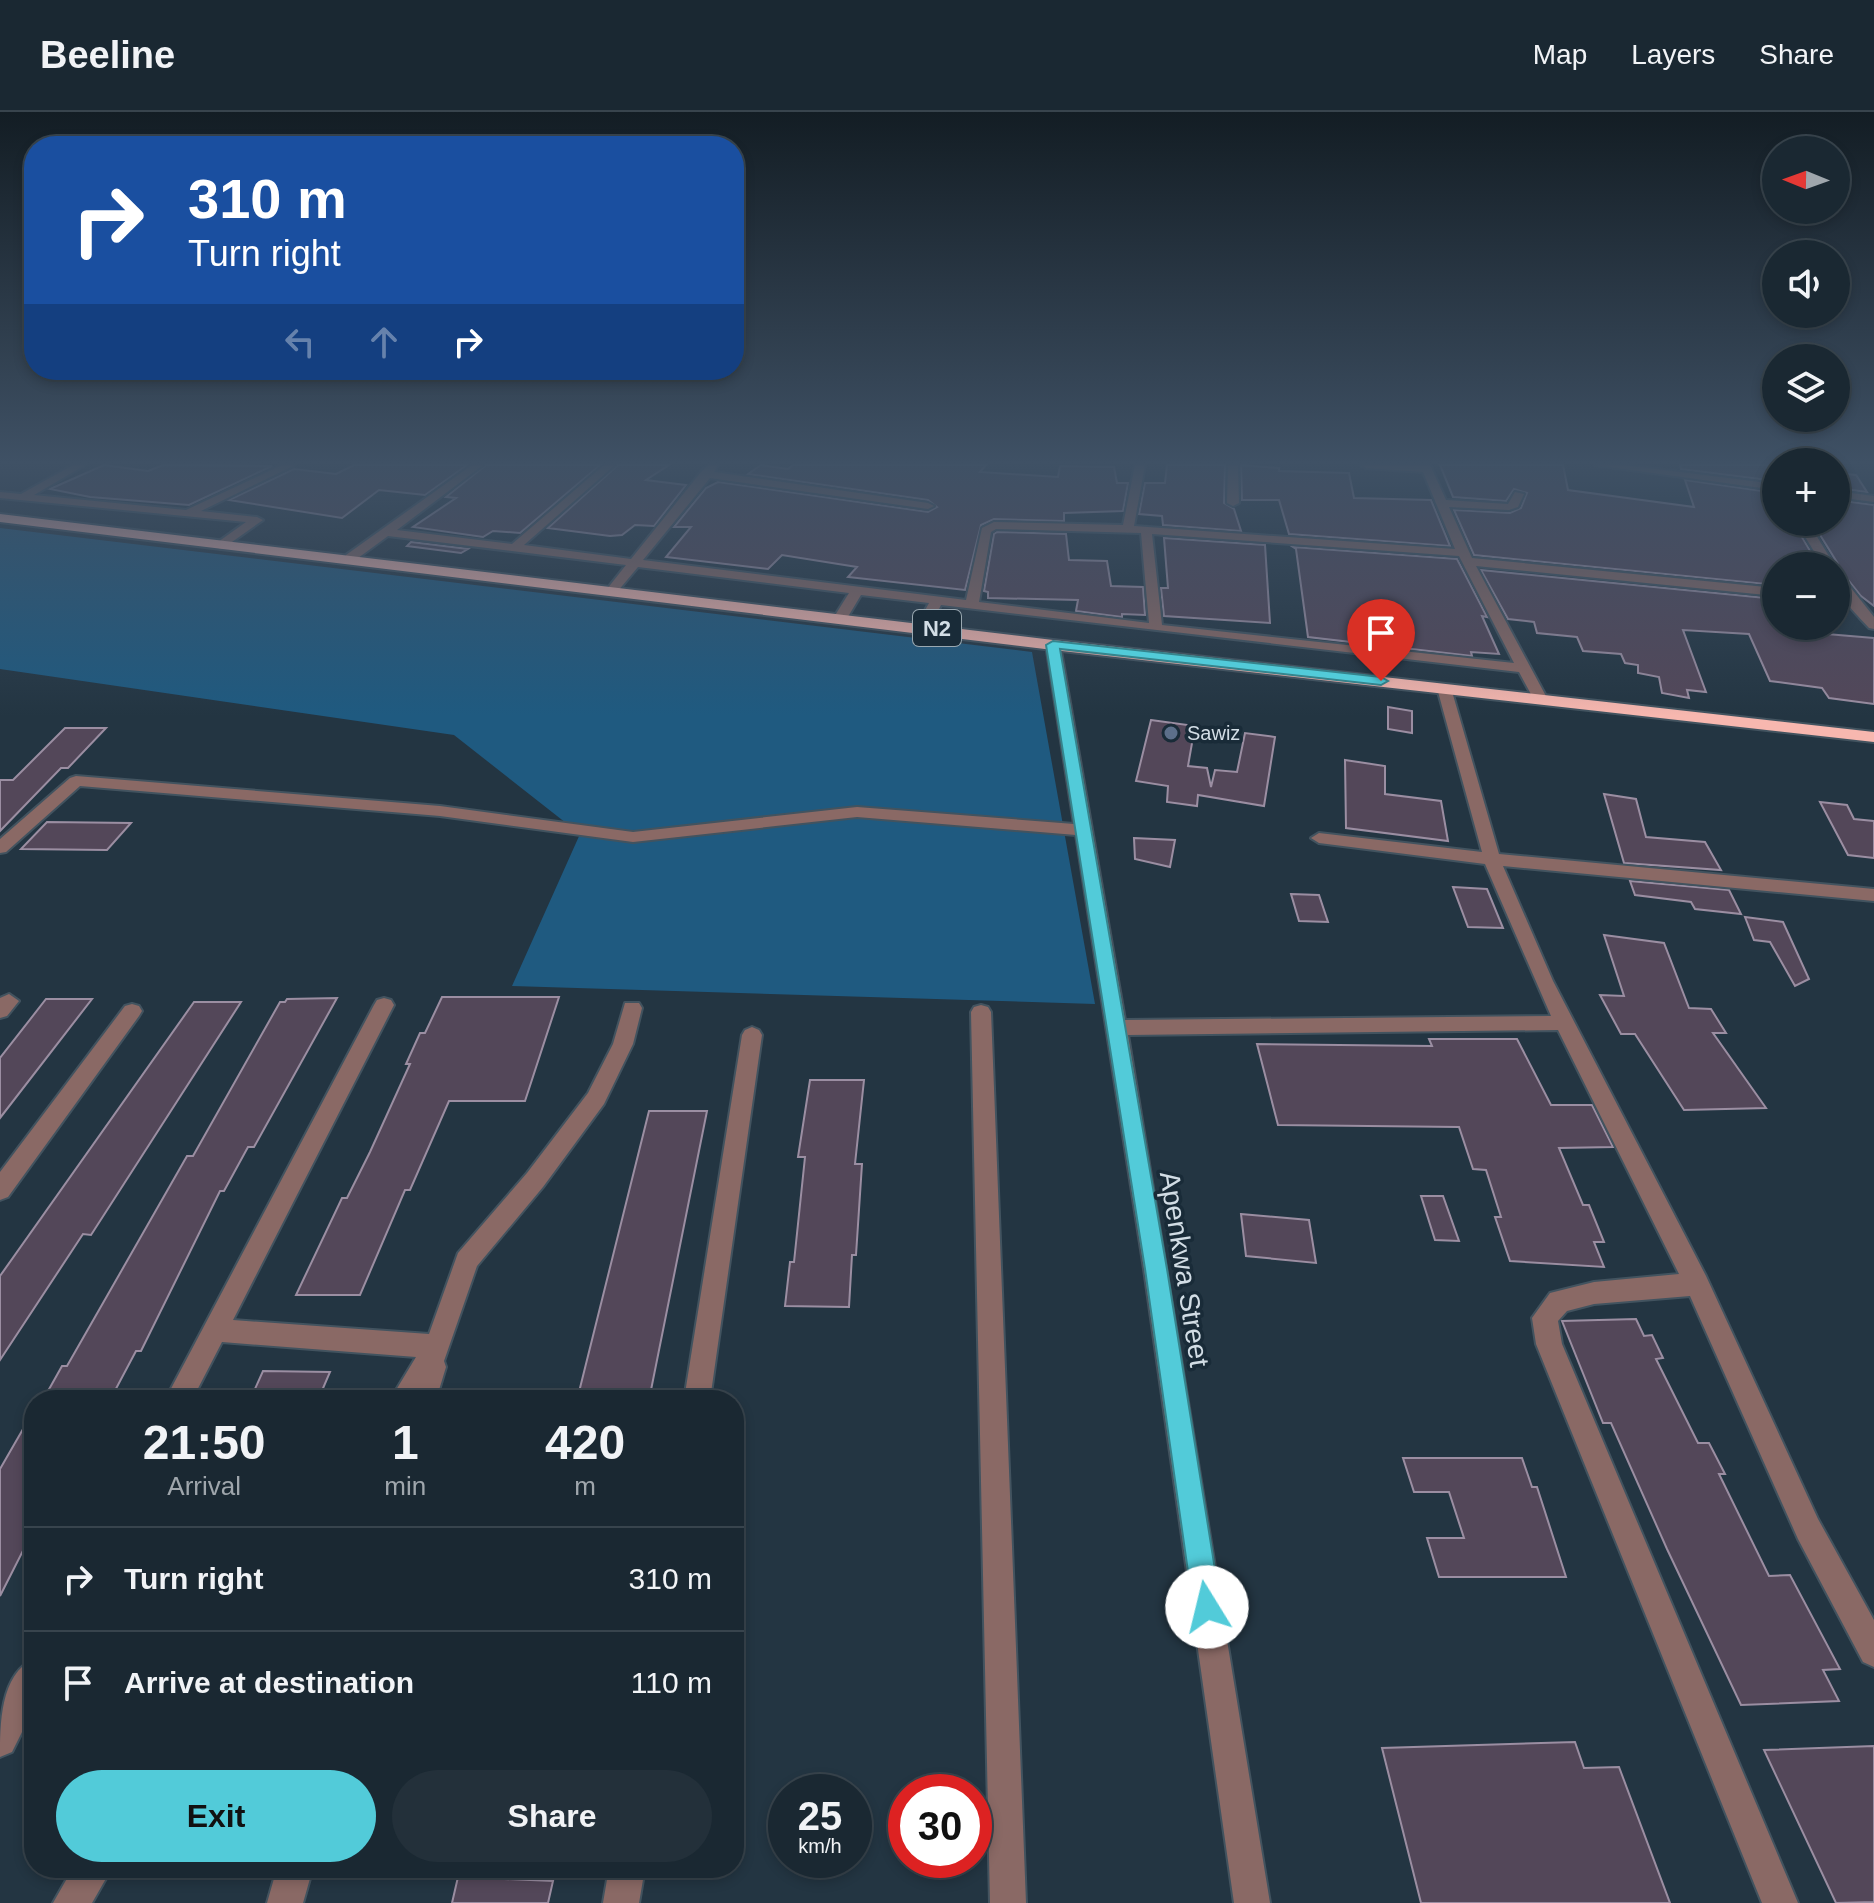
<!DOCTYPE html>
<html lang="en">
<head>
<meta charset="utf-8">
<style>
	body { margin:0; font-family:Arial,sans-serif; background:#23303a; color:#f1f3f6; height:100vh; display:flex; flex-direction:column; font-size:30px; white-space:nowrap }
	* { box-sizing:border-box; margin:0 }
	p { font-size:26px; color:#9fa6ac }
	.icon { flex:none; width:44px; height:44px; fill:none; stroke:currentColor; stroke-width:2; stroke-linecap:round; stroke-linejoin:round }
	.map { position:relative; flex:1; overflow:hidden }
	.sheet { position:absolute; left:24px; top:1278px; width:720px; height:488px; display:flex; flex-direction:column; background:#1a2832; border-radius:32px; box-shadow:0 4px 12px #0003,0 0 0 2px #38444d }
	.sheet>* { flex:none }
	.banner { position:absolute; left:24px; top:24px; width:720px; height:244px; border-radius:32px; box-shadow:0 4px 12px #0003,0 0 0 2px #38444d; background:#1a4fa0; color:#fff; overflow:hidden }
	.needle { width:52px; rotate:271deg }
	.buttons { position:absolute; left:1762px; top:24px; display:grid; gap:16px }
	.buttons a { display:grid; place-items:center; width:88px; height:88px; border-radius:50%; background:#1a2832; box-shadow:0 4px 12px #0003,0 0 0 2px #38444d; font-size:40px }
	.speed { position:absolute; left:768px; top:1662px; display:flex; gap:16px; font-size:40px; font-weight:700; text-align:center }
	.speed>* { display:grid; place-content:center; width:104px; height:104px; border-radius:50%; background:#1a2832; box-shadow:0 4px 12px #0003,0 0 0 2px #38444d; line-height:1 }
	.speed small { font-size:20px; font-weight:400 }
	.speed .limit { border:12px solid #d22; background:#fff; color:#111 }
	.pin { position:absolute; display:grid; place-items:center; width:68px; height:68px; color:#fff; margin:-82px -34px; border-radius:50% 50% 50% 0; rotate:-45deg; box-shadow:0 0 8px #0007 }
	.pin .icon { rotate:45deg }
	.me { position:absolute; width:88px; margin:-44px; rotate:351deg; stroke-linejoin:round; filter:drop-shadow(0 0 6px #0008) }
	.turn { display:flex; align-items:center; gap:28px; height:168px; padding:0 32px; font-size:36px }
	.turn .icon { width:104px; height:104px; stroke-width:2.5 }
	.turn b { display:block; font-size:56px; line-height:68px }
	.lanes { display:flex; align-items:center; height:76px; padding:0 32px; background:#0003; justify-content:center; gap:40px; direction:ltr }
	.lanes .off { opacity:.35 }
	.eta { display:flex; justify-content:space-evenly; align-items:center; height:136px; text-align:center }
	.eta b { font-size:48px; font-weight:700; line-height:56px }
	.button { display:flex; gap:16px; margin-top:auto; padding:16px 32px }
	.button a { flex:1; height:92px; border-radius:48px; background:#52cbd9; color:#111; font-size:32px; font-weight:700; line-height:92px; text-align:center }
	.button a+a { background:#23303a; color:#f1f3f6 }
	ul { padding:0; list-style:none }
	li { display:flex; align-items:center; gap:24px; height:104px; padding:0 32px; border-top:2px solid #38444d }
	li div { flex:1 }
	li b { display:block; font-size:30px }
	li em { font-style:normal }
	header { display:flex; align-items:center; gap:48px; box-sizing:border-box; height:112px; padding:0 40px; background:#1a2832; border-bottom:2px solid #38444d }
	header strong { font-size:38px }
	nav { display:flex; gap:44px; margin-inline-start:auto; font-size:28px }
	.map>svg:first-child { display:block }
	.green { fill:#1f5a80 }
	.building { fill:#534759; stroke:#9b8ea2; stroke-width:2 }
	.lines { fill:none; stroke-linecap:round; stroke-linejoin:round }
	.minor-casing { stroke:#42535f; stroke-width:4 }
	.highway-casing { stroke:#42535f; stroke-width:4 }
	.minor { fill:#8a6965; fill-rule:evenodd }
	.highway { fill:#f7b7af; fill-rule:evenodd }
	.route { fill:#52cbd9; stroke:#35848d; stroke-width:2 }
	.service-dot { fill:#5c6f8a; stroke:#192b38; stroke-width:3 }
	.labels { text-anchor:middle; stroke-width:7; stroke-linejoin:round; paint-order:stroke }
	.far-poi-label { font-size:20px; fill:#d2dde5; stroke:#192b38; text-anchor:start }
	.shield { fill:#192b38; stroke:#9aa8b1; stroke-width:2 }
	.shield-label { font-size:22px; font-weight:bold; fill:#d2dde5 }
	.near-street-label { font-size:28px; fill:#d2dde5; stroke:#192b38 }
</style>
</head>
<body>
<header>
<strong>Beeline</strong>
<nav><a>Map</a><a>Layers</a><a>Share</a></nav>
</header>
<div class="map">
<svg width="1874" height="1791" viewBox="0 0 1874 1791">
	<rect width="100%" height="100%" fill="#233542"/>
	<path class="green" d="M0,416l1032,124 63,352 -583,-18 68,-152 -126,-99 -454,-66z"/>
	<path class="building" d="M104,353l44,6 15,-6 109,1 -83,39 -99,-8 -40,-8z
		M354,353h113l-42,30 -46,-5 -37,28 -113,-18 65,-31 42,5z
		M486,353h114l-80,68 -27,-2 -10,6 -70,-10 43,-29 -10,-1z
		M618,353h51l-23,15 40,5 -32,41 -19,-1 -13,10 -12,1 -62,-8z
		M761,353l27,4 5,-4h193l-6,7 78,5 2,-11 54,1 3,16h11l-5,28 -59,2v8l-70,-2 -13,6 -16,65 -117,-13 9,-10 -75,-12 -14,14 -102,-12 25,-30h-17l32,-39 12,-6 210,30 9,-5 -9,-7 -180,-26z
		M1167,353h58l-1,38 10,6 7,22 -78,-6 -1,-9 -23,-2 6,-31h20z
		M1241,353l38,3v3l70,2 5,25 77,2 19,46 -161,-12 -10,-34h-37z
		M1440,353h123l5,25 126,17 -9,-27 91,13v29h17l26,44h-43v19l-302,-30 -20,-45 56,3 11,-5 6,-15 -13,-4 -8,12 -53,-4z
		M1680,353h96v16l-95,-12z
		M1836,361l20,2 11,17 -31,-4z
		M1836,388l38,5v101l-13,-10 -19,-24 -6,-2 2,-6 -26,-42h24z
		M997,420l69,2 3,26 38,1 4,25 32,1 2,28 -23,-1v3l-46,-6 2,-11 -90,-2v-6l-4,-1 10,-57z
		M1164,426l101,7 5,78 -106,-7 -3,-28h7z
		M411,430l57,7 -7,4 -54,-7z
		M1293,435l164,12 30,58 -5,-1 17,38 -28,-2 1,4 -164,-19 -12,-88z
		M1481,458l295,29v27h22l5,6 71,6v66l-45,-6 -7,-10 -52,-7 -21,-47 -66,-4 23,62 -19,-2 2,8 -27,-5 -3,-16 -21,-4v-8l-13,-2 -4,-9 -38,-3 -6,-14 -40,-4 -3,-11 -26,-3z
		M1388,595l24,4v22l-24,-4z
		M1151,608l44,6 -7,40 19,2 4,19 4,-17 22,2 8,-39 30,4 -11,69 -66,-11 -1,11 -30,-4 1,-16 -32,-5z
		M65,616h41l-38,40h-7l-61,63v-51h13z
		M1345,648l40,6v28l56,7 7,40 -102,-13z
		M1604,682l32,5 10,38 59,5 16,28 -97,-7z
		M1820,690l27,3 7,14 20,2v37l-26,-3z
		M47,710l84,1 -24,27 -86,-1z
		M1134,726l41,2 -5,27 -35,-8z
		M1630,769l99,9 12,24 -46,-5 -4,-7 -56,-7z
		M1453,775l34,2 16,39 -35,-1z
		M1291,782l28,1 9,27 -29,-1z
		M1745,805l38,5 26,57 -14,7 -25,-44 -16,-2z
		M1604,823l60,8 25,65 22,1 15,24h-13l53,75 -82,2 -49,-76h-14l-21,-39 24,1z
		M442,885h117l-34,104h-76l-39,89h-5l-45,105h-64l46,-97h5l23,-46 40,-88h-4l14,-31h5z
		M337,886l-83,149h-6l-24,44h-4l-79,160h-5l-26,49h-67l19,-34h5l120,-210h6l87,-154h5l2,-3z
		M46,887h46l-92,119v-60z
		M194,890h47l-150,233 -8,-1 -83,126v-84z
		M1429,927h88l34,66h41l21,42 -54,1 24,57h6l15,37h-10l10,25 -94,-6 -15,-44h6l-15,-47 -13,-1 -14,-42 -181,-2 -21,-81 175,2z
		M810,968h54l-9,84h7l-6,91h-4l-3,52 -64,-1 5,-44h4l11,-105h-7z
		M649,999h58l-58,289h-72z
		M1421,1084h22l16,45 -24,-1z
		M1241,1102l68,6 7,43 -70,-7z
		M1636,1207l8,17 8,-1 11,23 -7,1 42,84h11l16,31h-6l50,102 21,-1 50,94 -17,1 16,31 -98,4 -74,-156 -56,-126h-8l-41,-102z
		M263,1259l67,1 -12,28h-68z
		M34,1298v119l-34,67v-127z
		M1403,1346h119l10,29h5l29,90h-127l-12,-39h37l-15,-46h-35z
		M1575,1630l9,26 35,-1 51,136h-249l-39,-155z
		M1874,1634v156l-38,1 -72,-153z
		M458,1765l95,4 -5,22h-96z"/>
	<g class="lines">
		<defs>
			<path id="minor" d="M73,353h12l-51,30 152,15 96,-45h13l-94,46 56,6 6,3 -41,29 -4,-1v-6l28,-20 -246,-24v-6l21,2z
				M472,353h11l-86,65 115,14 92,-79h11l-91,80 107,14 70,-87 8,-7h9l-4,7 214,31 6,3 -6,3 -218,-31 -67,82 323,40 16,-72 12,-6 129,3 12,-60h10l-11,61 321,23 -32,-77 -57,-4 -5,-3h69l16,35 62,4 7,-12 9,2 -6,13 -9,3 -60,-3 23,51 304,30v8l-300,-30 71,132 -7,4 -7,-4 -14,-26 -578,-67 -11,22 -7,4 -7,-4 13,-24 -68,-8 -15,25 -5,1 -7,-4 15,-24 -211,-26 -21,25 -4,1 -6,-4 19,-24 -238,-29 -34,25h-8v-6zM996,417l145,4 8,90 -170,-21 12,-70zM1152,422l307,22 55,107 -352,-38z
				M1228,353h10l1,38 -6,3 -6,-3z
				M1595,353h29l152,19v6z
				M1836,379l38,5v6l-38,-5z
				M1796,410h12l27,44h-12z
				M1836,461l4,1 34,43v12l-5,-1c-15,-17 -33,-31 -33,-55z
				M1053,529l7,4 65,375 426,-4 -66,-152 -166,-21 -8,-5 8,-5 163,19 -45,-164 7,-4 7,4 48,166 375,35v12l-371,-35 50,115 153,295 112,243 56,101v47l-11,-5 -65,-123 -108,-243 -96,8 -27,7 -9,10 4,23 236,559h-36l-226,-559 -4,-26 18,-25 44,-11 85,-8 -121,-244 -430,5 142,868h-36l-90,-634 -68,-434 -219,-18 -224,25 -193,-26 -360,-30 -74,66 -6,1v-14l70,-61 6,-2 364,30 193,26 224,-25 217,17 -28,-179z
				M9,882l10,7 -12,15 -7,2v-20z
				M384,886l7,2 3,5 -161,315 196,14 29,-81 69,-80 61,-80 25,-49 12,-41h14l3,5 -9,36 -29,60 -61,83 -66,79 -33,95 2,6 -10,33h-46l26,-43 -194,-15 -30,58h-27l209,-395 3,-5z
				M132,892l7,2 3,5 -3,5 -131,181 -8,3v-28l125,-166z
				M981,893l7,2 3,5 35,891h-36l-19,-891 3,-5z
				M752,915l7,3 3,5 -52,365h-26l58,-365 3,-5z
				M34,1547v49l-22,44 -12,5c0,-32 0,-83 34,-98z
				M73,1756h39l-20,35h-39z
				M277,1756h36l-10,35h-36z
				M609,1756h36l-6,35h-36z"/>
			<path id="highway" d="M0,402l1053,126 821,92v10l-821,-92 -1053,-128z"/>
		</defs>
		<use href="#minor" class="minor-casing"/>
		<use href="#highway" class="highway-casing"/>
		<use href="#minor" class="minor"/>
		<use href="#highway" class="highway"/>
	</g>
	<linearGradient id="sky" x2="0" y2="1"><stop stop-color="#131d24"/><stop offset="0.58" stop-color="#3f5165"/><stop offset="1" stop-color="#3f5165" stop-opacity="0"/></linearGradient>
	<rect width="1874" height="604" fill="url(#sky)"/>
	<path class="route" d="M1053,529l328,36 7,4 -7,4 -321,-36 107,620 54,338 -4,10 -10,4 -10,-4 -4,-10 -48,-338 -99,-624z"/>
	<circle class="service-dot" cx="1171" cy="621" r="8"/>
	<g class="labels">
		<g class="far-poi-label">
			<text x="1187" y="628">Sawiz</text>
		</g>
		<rect class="shield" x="913" y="498" width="48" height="36" rx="6"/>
		<g class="shield-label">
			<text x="937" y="524">N2</text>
		</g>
		<g class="near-street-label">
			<text transform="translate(1185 1157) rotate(81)" y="10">Apenkwa Street</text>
		</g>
	</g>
</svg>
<div class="buttons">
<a><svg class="needle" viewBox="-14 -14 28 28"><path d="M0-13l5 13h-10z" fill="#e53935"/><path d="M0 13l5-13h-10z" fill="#9fa6ac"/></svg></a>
<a><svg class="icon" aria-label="sound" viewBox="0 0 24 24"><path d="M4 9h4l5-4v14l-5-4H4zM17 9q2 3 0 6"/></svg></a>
<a><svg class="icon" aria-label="layers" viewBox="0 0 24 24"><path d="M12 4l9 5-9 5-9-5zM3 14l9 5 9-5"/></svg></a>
<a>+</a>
<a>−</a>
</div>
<div class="speed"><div>25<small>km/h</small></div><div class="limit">30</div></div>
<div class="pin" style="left:1381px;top:569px;background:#d93025"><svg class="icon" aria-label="arrive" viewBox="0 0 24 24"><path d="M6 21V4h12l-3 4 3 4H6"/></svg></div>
<svg class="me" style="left:1207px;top:1495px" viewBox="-20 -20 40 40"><circle r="19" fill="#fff"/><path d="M0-13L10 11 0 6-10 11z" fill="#52cbd9"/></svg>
<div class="banner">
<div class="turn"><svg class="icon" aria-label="right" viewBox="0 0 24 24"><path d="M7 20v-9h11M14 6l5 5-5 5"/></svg><div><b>310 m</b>Turn right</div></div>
<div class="lanes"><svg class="icon off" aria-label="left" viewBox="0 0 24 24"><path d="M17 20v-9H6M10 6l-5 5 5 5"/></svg><svg class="icon off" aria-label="ahead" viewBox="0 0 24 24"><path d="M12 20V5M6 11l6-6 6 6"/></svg><svg class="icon" aria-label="right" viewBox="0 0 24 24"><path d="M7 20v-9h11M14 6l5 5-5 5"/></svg></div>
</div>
<section class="sheet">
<div class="eta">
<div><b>21:50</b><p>Arrival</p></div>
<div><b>1</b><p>min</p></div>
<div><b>420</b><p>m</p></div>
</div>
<ul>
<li><svg class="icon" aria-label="right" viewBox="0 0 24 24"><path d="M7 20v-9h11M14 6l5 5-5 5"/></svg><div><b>Turn right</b></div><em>310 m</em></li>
<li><svg class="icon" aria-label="arrive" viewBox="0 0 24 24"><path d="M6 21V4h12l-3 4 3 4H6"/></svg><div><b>Arrive at destination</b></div><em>110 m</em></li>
</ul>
<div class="button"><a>Exit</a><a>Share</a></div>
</section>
</div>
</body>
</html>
